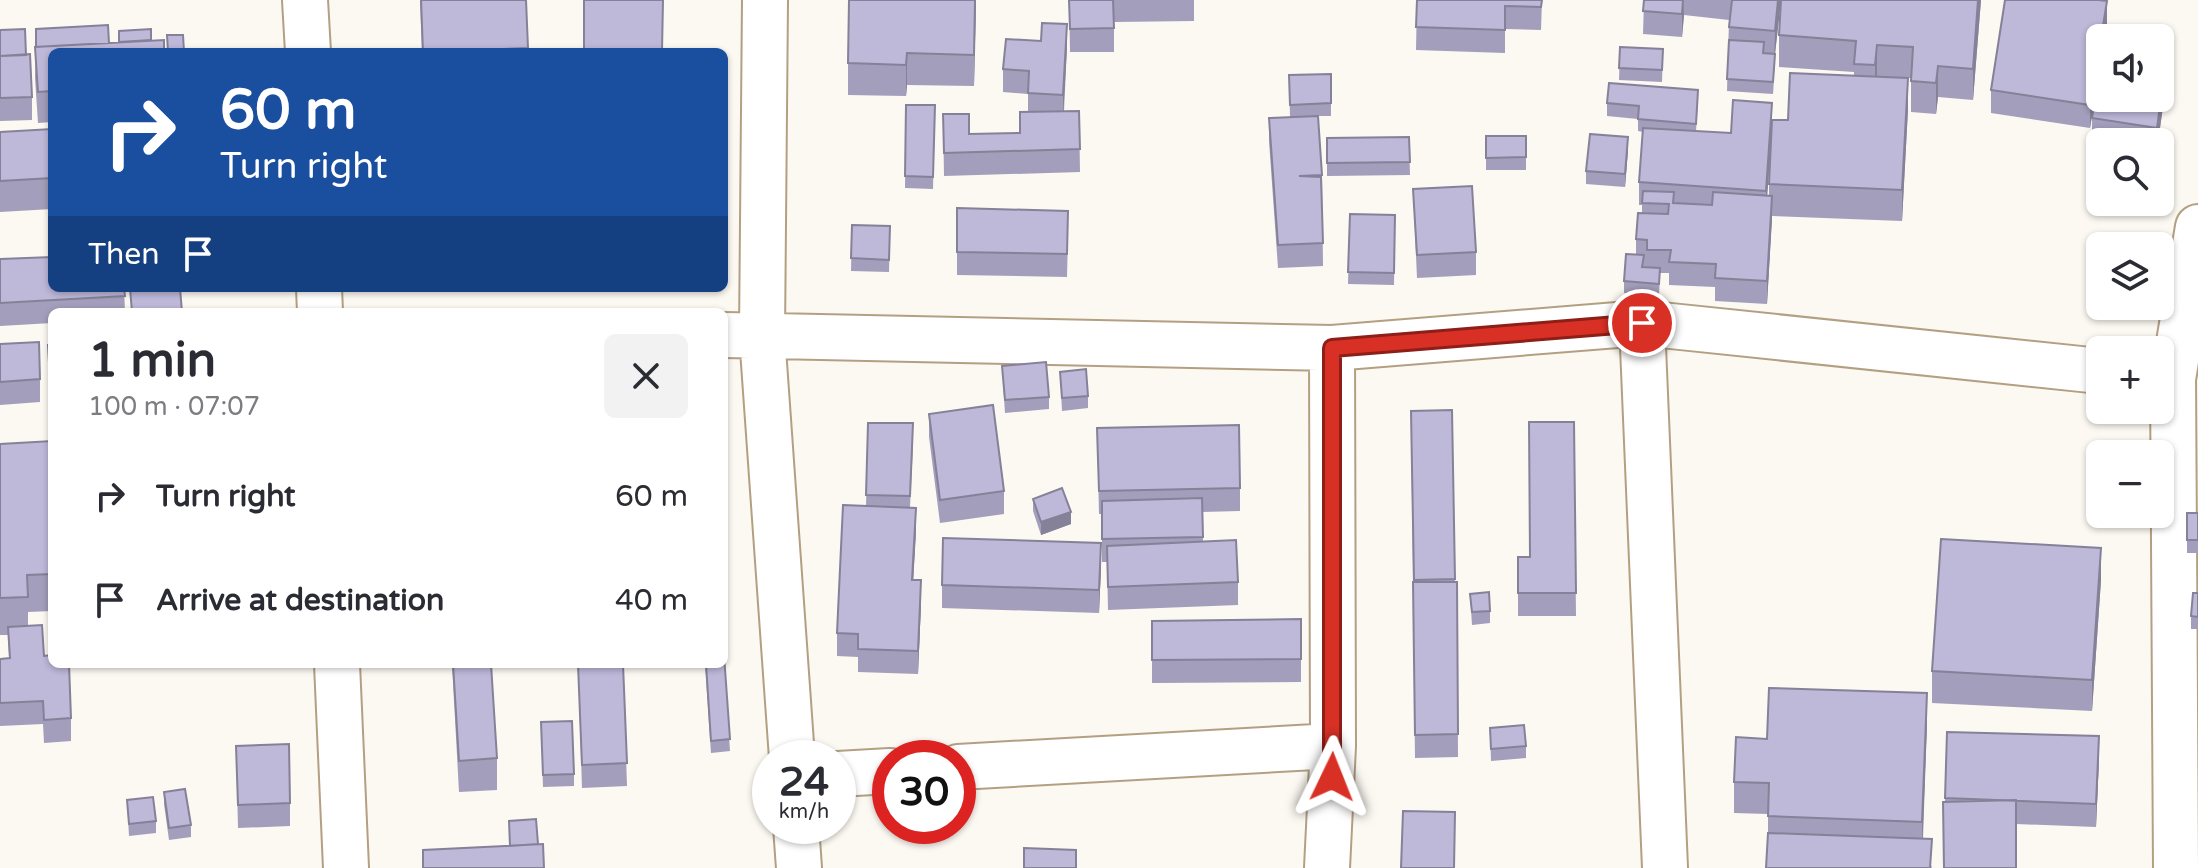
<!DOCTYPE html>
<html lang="en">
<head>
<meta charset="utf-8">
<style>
	body { margin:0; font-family:"Varela Round",sans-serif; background:#f2f2f3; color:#2b2b33; height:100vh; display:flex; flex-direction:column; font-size:30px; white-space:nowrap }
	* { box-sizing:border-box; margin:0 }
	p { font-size:26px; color:#7c7c81 }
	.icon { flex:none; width:44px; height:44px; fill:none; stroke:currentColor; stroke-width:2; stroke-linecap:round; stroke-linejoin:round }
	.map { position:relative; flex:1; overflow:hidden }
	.drawer { position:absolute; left:48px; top:308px; width:680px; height:360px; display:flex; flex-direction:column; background:#fff; border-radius:12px; box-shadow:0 2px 6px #0004 }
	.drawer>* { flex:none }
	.top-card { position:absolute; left:48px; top:48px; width:680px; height:244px; border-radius:12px; box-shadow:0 2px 6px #0004; background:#1a4fa0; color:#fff; overflow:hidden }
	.tools { position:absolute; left:2086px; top:24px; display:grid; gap:16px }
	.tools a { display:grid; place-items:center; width:88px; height:88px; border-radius:12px; background:#fff; box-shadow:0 2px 6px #0004; font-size:40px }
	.speed { position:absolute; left:752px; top:740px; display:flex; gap:16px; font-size:40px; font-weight:700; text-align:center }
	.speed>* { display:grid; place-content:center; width:104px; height:104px; border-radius:50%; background:#fff; box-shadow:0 2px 6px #0004; line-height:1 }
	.speed small { font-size:20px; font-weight:400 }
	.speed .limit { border:12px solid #d22; background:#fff; color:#111 }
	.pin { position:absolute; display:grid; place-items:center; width:68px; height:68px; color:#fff; margin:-34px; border:4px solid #fff; border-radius:50%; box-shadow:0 2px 8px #0007 }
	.me { position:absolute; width:88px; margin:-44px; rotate:2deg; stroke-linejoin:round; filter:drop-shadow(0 0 6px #0008) }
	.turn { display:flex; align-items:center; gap:28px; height:168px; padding:0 40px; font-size:36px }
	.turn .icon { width:104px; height:104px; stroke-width:2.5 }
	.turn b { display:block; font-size:56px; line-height:68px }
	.then { display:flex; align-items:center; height:76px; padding:0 40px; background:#0003; gap:16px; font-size:30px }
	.round { display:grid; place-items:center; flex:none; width:84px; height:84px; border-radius:12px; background:#f2f2f3 }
	.overview { display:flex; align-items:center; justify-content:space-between; height:136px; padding:0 40px }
	h1 { font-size:48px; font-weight:800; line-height:60px }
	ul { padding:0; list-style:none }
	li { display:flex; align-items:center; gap:24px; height:104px; padding:0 40px }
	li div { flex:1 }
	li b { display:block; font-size:30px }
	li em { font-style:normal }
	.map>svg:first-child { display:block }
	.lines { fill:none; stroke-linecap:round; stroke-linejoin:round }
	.minor-casing { stroke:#b3a083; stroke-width:48 }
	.minor { stroke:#fff; stroke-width:44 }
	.wall { fill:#a39ebb }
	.shaded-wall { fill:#858198 }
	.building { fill:#beb8d9; stroke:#858198; stroke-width:2 }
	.route-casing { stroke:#8d1f18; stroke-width:20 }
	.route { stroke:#d93025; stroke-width:14 }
</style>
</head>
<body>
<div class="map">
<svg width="2198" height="868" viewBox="0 0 2198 868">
	<rect width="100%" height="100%" fill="#fcf8f2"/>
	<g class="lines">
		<defs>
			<path id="minor" d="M305,0l3,52
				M765,0l-3,335 30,423
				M319,288l1,24
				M1642,323l23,545
				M724,335l608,13 310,-25 458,48
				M337,664l9,204
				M958,767l375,-21
				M838,774l52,-3
				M796,826l3,42
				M1327,868l6,-122 -1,-398
				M2176,868l-3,-489 25,-152"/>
		</defs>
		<use href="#minor" class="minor-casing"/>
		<use href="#minor" class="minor"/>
	</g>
	<path class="wall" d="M420,0h106l2,52h-106z
		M584,0h79v52h-79z
		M976,0l-2,86 -67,-1 -1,11 -58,-1v-32z
		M1069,0h125v21l-80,1v30h-44z
		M1417,0h125l-1,30 -36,-1v24l-89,-3z
		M1644,0h137l-6,54 -2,40 -46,-3 2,-71 -45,-5 -2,22 -39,-3z
		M1781,0h200l-8,100 -35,-3 -2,17 -25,-2v-34h-3v31l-6,112 -130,-5 -5,88 -52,-3v-14l-46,-2v-12h-9l-1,23 -35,-3v-12l12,-27v-15l6,-26v-8h-3v-23l4,-50 -5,-1v-12l-31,-3v-13l91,-1 -2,29 35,2 41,-7 -5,69h2v-11l19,-64 66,-44v-4l-75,-5v-32z
		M2107,24l-2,14h-5l68,33 -10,71h-58l-8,-1v-23l3,-20 -5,30 -99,-15v-23z
		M36,29l73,14 42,-3 -99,12v70l-14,1 -3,-45z
		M0,30l26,25 6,42v23l-32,1z
		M1067,47l-3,64h15l1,61 -136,4 -1,-62 26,20 51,-1 8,-21v-18l-25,-2v-23z
		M1620,47l43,2 -1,33 -43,-2z
		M1331,74v42h-13l4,59 1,91 -45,2 -9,-127v-23l21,-1 -1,-42z
		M906,105h29l-2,84 -28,-1z
		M52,129v80l-52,3v-80z
		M1486,136h40v34h-40z
		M1409,137l1,38 -83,1v-38z
		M1628,150l-3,37 -39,-3v-13z
		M1413,189l63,63v23l-59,3z
		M957,208l111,26 -1,43 -110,-2z
		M1350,214l45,1 -1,70 -46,-1z
		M852,225l38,1 -1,46 -38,-1z
		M0,259l124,29 1,24h-73v11l-52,3z
		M0,344l40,35v23l-40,3z
		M48,345h4v93l-4,-70z
		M1002,366l47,31v12l-44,4z
		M1060,372l28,24v12l-26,3z
		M1452,410l3,172h2l1,175 -43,1 -4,-347z
		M929,414l75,77v23l-64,9 -11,-86z
		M1574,422l2,194h-58v-59h12z
		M868,423l45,23 -3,61 6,24 -3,49 8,23 -3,71 -60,-2v-15l-21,-1v-23l29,-127z
		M1097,428l143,60v23l-38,1 1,30 35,40v23l-130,5 -1,-48h-5v-48h-3z
		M52,441v170l-24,1v14l16,30 27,62v23l-27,2 -1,-19 -43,2v-67l9,-1 -1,-23h-8v-191z
		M1033,499l38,25 -30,11 -8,-24z
		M2187,513h11v40h-11z
		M1101,566l-2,47 -157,-5v-23z
		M2101,580l-9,131 -160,-8v-32z
		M2198,593v36h-7v-13z
		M1470,594l20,17v12l-18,2z
		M1301,619v63l-149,1v-62z
		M452,664h39l6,94v32l-38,2z
		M578,664h45l4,122 -45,2z
		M705,664h19l6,87 -19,2z
		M541,722l33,52v12l-31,1z
		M1927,724l-4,115 9,29 -164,-35v-19l-34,-1v-31l33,-43z
		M1490,728l36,18v12l-35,3z
		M1947,732l152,27 -3,68 -80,-3 -71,-23z
		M236,746l54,57v23l-52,2z
		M164,792l27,33v12l-22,3 -5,-36z
		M127,800l29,21v12l-27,3z"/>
	<path class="shaded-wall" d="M975,0h1l-2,86v-31z
		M1683,0l1,15 -2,22v-23z
		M1778,0h3l-6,54 -2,40 2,-63z
		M1978,0h3l-8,100v-31z
		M2107,1v23l-2,14h-4z
		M1067,24v23l-4,71v-23z
		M1877,45v31l-2,21v-32z
		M2100,45v23l-10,60v-23z
		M2168,48v23l-10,71h-1v-14z
		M907,53v32l-1,11v-31z
		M1938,66v31l-2,17v-31z
		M1908,78v31l-6,112v-31z
		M1772,103v23l-6,88v-23z
		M1628,137v13l-3,37v-13z
		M1772,196v23l-5,85v-23z
		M916,508v23l-4,72v-23z
		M1071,512v12l-30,11v-13z
		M1101,543v23l-2,47v-23z
		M2101,548v32l-9,131v-31z
		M921,580v23l-3,71v-23z
		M1927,693v31l-5,129v-31z
		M2099,736v23l-3,68v-23z"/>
	<path class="building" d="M421,0h105l2,48 -105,4z
		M584,0h79l-1,51 -78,-1z
		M849,0h126l-1,55 -67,-2 -1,12 -58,-2z
		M1069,0h44l1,28 -44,1z
		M1417,0h125l-1,7 -36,-1v24l-89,-3z
		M1644,0h39l-1,14 -39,-3z
		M1732,0h46l-3,31 -46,-4z
		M1781,0h197l-5,69 -35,-3 -2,17 -25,-2 2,-34 -36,-2 -2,20 -21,-1 2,-23 -77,-6z
		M2005,0h94l8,1 -6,37h-1v7l-10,60 -99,-15z
		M1042,23l25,1 -4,71 -35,-2 1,-22 -26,-2 3,-30 35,2z
		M108,25l1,18 -73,4v-18z
		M25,29l1,26 -26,1v-26z
		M151,29v11l-32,2v-11z
		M167,35h16l1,17h-16z
		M164,40v12h-112v39l-14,1 -3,-45z
		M1729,40l35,2 -1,11 12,1 -2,28 -46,-3z
		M1620,47l43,2 -1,21 -43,-2z
		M2160,47l8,1 -11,80 -65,-10 8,-53v33h60z
		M30,54l2,43 -32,1v-42z
		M1790,73l118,5 -6,112 -133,-6 3,-64h16z
		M1331,74v29l-41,2 -1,-30z
		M1609,83l89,7 -2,34 -58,-5 1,-13 -32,-3z
		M1733,100l39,3 -6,88 -127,-9 4,-54 88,5z
		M906,105h29l-2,72 -28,-1z
		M1079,111l1,38 -136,4 -1,-39h26v20l51,-1v-21z
		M1318,116l4,59 -23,1 22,1 2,66 -45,2 -9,-127z
		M52,129v49l-52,3v-49z
		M1590,134l38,3 -3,37 -39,-3z
		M1486,136h40v21l-40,1z
		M1409,137l1,25 -83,1v-25z
		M1472,186l4,66 -59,3 -4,-66z
		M1643,191l31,1 -1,11 39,2 1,-13 59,4 -5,85 -52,-3 1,-14 -47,-2 2,-12h-24v-10l-11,-1 2,-26 30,1 1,-10 -27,-1z
		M957,208l111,3 -1,43 -110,-2z
		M1350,214l45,1 -1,58 -46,-1z
		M852,225l38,1 -1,34 -38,-2z
		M1626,254l18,1 -2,12 18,1 -1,16 -35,-3z
		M52,257v31h72l1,8 -125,7v-44z
		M130,288h50l2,24h-50z
		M256,310v2h-33z
		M39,342l1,37 -40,3v-38z
		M48,345h4v70z
		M1046,362l3,35 -44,3 -3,-34z
		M1086,369l2,27 -26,2 -2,-26z
		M993,405l11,86 -64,9 -11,-86z
		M1452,410l3,169 -41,1 -3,-169z
		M1529,422h45l2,171h-58v-36h12z
		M868,423h45l-3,73 -44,-1z
		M1239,425l1,63 -141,3 -2,-63z
		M52,441v133l-25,1 1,22 -28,1v-154z
		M1062,488l9,24 -30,10 -8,-23z
		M1202,498l1,39 -101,2v-38z
		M843,505l73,3 -4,72h9l-3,71 -60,-2v-15l-21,-1z
		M2187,513h11v27h-11z
		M943,538l158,5 -2,47 -157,-5z
		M1941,539l160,9 -9,132 -160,-9z
		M1236,540l2,42 -130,5 -1,-41z
		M1413,582h44l1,152 -43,1z
		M1489,592l1,19 -18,1 -2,-18z
		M2193,593h5v24l-7,-1z
		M1301,619v40l-149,1v-39z
		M42,625l2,31 8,-1v9h17l2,54 -27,2 -1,-19 -43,2v-44l10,-1 -2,-31z
		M724,655l6,84 -19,2 -5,-77h18z
		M453,664h38l6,94 -38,3z
		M578,664h45l4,99 -45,2z
		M1769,688l158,5 -5,129 -154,-6 1,-33 -35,-1 2,-45 31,2z
		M572,721l2,53 -31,1 -2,-53z
		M1524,725l2,21 -35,3 -1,-21z
		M1947,732l152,4 -3,68 -151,-6z
		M289,744l1,59 -52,2 -2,-59z
		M185,789l6,36 -22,3 -5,-36z
		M153,797l3,24 -27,3 -2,-24z
		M2016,800v68h-72l-1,-66z
		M1403,811l52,1 -1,56h-53z
		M536,819l2,25 -28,2 -1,-25z
		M1768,833l164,6 -2,29h-164z
		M543,844l1,24h-121v-18z
		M1024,848l52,2v18h-52z"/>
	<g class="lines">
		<defs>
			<path id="route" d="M1332,777v-429l310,-25"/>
		</defs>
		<use href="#route" class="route-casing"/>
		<use href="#route" class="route"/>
	</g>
</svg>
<div class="tools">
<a><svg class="icon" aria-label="sound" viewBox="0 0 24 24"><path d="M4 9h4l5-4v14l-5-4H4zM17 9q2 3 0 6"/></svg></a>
<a><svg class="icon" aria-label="search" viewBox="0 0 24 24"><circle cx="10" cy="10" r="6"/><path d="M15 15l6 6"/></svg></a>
<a><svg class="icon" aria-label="layers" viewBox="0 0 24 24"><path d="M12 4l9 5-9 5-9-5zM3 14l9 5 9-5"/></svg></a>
<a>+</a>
<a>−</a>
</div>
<div class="speed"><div>24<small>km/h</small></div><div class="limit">30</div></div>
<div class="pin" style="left:1642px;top:323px;background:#d93025"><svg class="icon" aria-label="arrive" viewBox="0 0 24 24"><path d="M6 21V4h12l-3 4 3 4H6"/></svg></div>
<svg class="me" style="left:1332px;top:777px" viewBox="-20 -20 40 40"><path d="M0-17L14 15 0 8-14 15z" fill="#d93025" stroke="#fff" stroke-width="4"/></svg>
<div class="top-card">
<div class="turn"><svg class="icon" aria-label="right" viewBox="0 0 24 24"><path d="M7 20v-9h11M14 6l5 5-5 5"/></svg><div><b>60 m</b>Turn right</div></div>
<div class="then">Then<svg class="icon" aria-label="arrive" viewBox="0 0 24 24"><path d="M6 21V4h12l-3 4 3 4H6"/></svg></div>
</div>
<section class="drawer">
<div class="overview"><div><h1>1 min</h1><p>100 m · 07:07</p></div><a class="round"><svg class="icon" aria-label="close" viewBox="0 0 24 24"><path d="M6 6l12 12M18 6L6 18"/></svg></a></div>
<ul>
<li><svg class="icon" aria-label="right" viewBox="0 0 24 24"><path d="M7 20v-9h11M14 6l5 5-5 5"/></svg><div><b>Turn right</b></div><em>60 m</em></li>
<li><svg class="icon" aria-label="arrive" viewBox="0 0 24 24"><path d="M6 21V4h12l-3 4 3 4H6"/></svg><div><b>Arrive at destination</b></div><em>40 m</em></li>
</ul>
</section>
</div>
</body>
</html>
